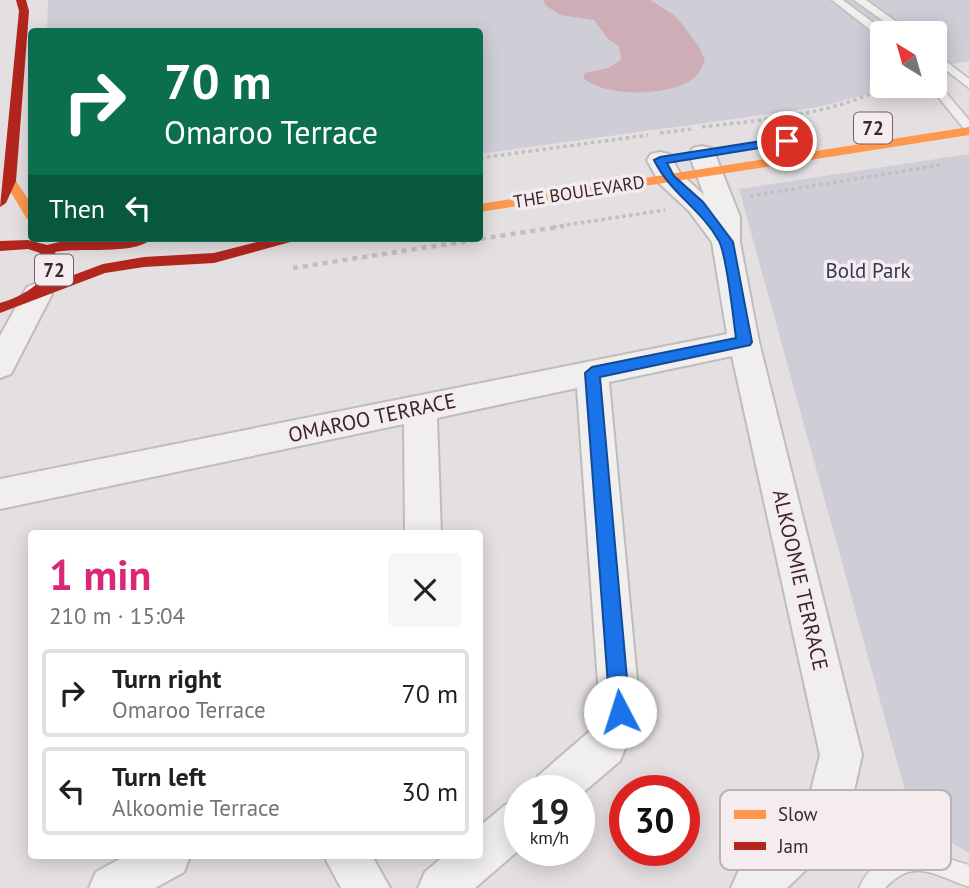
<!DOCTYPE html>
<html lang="en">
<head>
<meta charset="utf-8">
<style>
	body { margin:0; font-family:"PT Sans",sans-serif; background:#f6f6f6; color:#202124; height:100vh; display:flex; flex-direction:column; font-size:26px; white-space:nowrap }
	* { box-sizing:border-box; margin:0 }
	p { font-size:23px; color:#757577 }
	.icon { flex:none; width:38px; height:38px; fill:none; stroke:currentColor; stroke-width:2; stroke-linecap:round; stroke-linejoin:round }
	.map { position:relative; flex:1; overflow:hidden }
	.details { position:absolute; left:28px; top:530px; width:455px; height:329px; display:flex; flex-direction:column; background:#fff; border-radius:7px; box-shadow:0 4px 18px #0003 }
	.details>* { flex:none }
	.guide { position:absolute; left:28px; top:28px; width:455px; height:214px; border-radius:7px; box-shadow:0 4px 18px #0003; background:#0b6e4f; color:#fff; overflow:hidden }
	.needle { width:46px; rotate:323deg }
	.buttons { position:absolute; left:870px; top:21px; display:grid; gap:14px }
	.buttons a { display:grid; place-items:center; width:77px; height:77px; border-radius:7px; background:#fff; box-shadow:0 4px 18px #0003; font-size:35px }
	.speed { position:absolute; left:504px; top:775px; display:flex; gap:14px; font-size:35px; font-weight:700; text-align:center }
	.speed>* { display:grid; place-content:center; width:91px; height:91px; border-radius:50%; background:#fff; box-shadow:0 4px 18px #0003; line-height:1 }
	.speed small { font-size:18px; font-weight:400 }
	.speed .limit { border:10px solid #d22; background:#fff; color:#111 }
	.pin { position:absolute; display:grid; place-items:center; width:60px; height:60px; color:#fff; margin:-30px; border:4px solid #fff; border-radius:50%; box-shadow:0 2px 7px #0007 }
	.me { position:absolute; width:77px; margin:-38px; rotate:355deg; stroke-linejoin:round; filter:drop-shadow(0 0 5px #0008) }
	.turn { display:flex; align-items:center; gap:24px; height:147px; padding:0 21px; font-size:32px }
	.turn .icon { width:91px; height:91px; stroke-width:2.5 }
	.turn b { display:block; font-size:49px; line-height:60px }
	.then { display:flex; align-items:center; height:66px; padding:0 21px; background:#0003; gap:14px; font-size:26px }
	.round { display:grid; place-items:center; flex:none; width:74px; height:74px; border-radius:7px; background:#f6f6f6 }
	.head { display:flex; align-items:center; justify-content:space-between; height:119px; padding:0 21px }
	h1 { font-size:42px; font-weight:700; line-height:52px; color:#db2777 }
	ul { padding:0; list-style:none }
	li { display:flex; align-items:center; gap:21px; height:88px; margin:0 14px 10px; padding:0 7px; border:4px solid #e0e0e0; border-radius:7px }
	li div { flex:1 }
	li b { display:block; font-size:26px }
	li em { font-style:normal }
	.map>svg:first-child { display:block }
	.green { fill:#cfced7 }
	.water { fill:#cfadb7 }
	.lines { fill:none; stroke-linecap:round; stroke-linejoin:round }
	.lane-casing { stroke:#c0bbbc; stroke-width:3 }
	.street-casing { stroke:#c0bbbc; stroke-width:4 }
	.path-far1 { stroke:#c3bec0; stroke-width:3.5; stroke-dasharray:3.5 3.5; stroke-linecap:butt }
	.path { stroke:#c3bec0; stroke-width:4.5; stroke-dasharray:5 5; stroke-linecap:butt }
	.lane { fill:#f1eeee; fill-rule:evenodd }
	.street { fill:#f1eeee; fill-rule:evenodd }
	.slow { fill:#ff974d; fill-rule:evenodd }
	.jam { fill:#b3261e; fill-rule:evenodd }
	.route { fill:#1a73e8; stroke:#114b97; stroke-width:2 }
	.labels { text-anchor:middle; stroke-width:7; stroke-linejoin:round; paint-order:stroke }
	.far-street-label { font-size:18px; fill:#3c272b; stroke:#f4ecee }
	.shield { fill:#f4ecee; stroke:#736266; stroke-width:2 }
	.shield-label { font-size:19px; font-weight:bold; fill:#3c272b }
	.park-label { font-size:21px; fill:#353558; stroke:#f4ecee }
	.street-label { font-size:21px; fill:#3c272b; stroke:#f4ecee }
	.key { fill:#f4ecee; stroke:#bdb1b4; stroke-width:2 }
	.key-label { font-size:19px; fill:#3c272b }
</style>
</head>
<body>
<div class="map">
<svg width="969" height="888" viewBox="0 0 969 888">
	<rect width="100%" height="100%" fill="#e4dfe0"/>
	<path class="green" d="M48,0h921v61l-34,6 -1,-34h-52v51l-18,11 -45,12 -339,47v-122h-433z
		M969,154v699l-56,-33 -174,-631z"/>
	<path class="water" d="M544,0h106l24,15 8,9 18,24 5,13c-4,9 -8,16 -17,21 -25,14 -83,15 -105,-4l2,-5 23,-5 13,-8 -2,-14 -11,-7 -14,-19 -34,-5 -15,-10z"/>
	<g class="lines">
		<defs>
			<path id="lane" d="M832,0h11l44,33h-5v4l-4,-1z
				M854,0h12l46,33h-12z
				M934,52l35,27v9l-35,-27z
				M934,82l4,1 31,37v11l-4,-1 -35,-43 -1,-1h5z
				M916,849l53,16v22c-35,-12 -55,-30 -84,1h-26c11,-26 32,-34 57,-39z"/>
			<path id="street" d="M702,146l9,2 4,6 25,63v25l19,100 103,413 -15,67 -7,15 -53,51h-56l7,-16 68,-62 14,-55 -88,-399 -123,26 31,330 -20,49 -41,35v-5h-47l6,-15 52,-45 10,-20 -23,-323 -140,30 4,116h-36l-1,-110 -404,85v-30l727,-145 -15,-92 -23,-31 -29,-27 -13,-24 4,-6 9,-2 9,2 11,19 24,22 -15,-41 4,-6z
				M37,283l10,4 5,7 -41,80 -11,4v-42l27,-49z
				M520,798v51l-45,39h-57l7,-16 19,-16h36v-30l25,-21z
				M125,856h65l-6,16 -29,16h-66l7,-16z
				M324,856h48l18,32h-49z"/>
		</defs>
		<use href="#lane" class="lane-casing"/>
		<use href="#street" class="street-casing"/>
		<path class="path-far1" d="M702,127c64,-8 127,-11 185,-41
			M660,133l33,-4
			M480,158l168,-23
			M750,196l191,-31
			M553,227l112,-17"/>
		<path class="path" d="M293,268l271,-42"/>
		<use href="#lane" class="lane"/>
		<use href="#street" class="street"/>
		<path class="slow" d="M969,127v8l-489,77v-8z
			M10,177l4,1 18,27v15l-5,-1 -23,-38z"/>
		<path class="jam" d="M16,0h10l3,11 -13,170 -10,22 -6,4 19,-196z
			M127,238l23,2c-16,15 -72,7 -95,12l4,14 -7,17 51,-19 41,-7 70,-4 58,-15h24l-2,3 -80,22 -70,4 -39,6 -105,40v-10c19,-5 61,-25 40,-50l-12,-4 -28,2v-10l28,-1 19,5 21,-5 37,1z"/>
	</g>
	<path class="route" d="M787,137l6,4 -2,2 -124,20 7,13 29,26 30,40 19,100 -2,3 -150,32 30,335 -3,7 -7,2 -7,-2 -3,-7 -25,-339 7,-6 144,-29c-3,-21 -9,-82 -17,-97 -18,-32 -49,-48 -65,-81l6,-3z"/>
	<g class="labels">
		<g class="far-street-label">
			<text transform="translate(579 192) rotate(-9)" y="6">THE BOULEVARD</text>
		</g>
		<g class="shield">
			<rect x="854" y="112.5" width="38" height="31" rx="5"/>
			<rect x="35" y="254.5" width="38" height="31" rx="5"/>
		</g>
		<g class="shield-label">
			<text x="873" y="135">72</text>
			<text x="54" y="277">72</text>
		</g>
		<g class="park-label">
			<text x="868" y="278">Bold Park</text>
		</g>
		<g class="street-label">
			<text transform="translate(372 418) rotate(-12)" y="7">OMAROO TERRACE</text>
			<text transform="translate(800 580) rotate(77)" y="7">ALKOOMIE TERRACE</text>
		</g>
	</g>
	<rect x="720" y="790" width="231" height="80" rx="10" class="key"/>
	<rect x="734" y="810" width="32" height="9" fill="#ff974d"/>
	<rect x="734" y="842" width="32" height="8" fill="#b3261e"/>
	<g class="key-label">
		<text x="778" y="821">Slow</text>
		<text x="778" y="853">Jam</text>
	</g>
</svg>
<div class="buttons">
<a><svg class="needle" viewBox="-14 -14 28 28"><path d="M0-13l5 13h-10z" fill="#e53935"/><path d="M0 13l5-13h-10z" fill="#757577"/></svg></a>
</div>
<div class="speed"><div>19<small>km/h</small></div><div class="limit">30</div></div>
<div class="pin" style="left:787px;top:141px;background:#d93025"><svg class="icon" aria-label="arrive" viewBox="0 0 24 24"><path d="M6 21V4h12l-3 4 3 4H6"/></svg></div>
<svg class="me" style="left:620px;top:712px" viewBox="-20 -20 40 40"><circle r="19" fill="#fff"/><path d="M0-13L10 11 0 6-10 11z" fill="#1a73e8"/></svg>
<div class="guide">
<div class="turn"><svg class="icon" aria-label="right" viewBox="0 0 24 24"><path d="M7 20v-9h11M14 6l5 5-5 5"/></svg><div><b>70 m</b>Omaroo Terrace</div></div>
<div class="then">Then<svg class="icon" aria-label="left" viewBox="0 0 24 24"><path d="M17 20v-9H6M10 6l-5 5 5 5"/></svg></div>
</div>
<section class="details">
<div class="head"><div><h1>1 min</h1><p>210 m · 15:04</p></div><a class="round"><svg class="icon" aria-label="close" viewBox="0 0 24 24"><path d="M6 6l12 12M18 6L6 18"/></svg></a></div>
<ul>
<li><svg class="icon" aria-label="right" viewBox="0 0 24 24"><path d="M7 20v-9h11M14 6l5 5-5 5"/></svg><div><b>Turn right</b><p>Omaroo Terrace</p></div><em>70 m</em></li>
<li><svg class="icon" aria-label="left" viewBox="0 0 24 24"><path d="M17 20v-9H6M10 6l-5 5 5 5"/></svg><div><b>Turn left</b><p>Alkoomie Terrace</p></div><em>30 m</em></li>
</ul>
</section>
</div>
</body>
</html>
